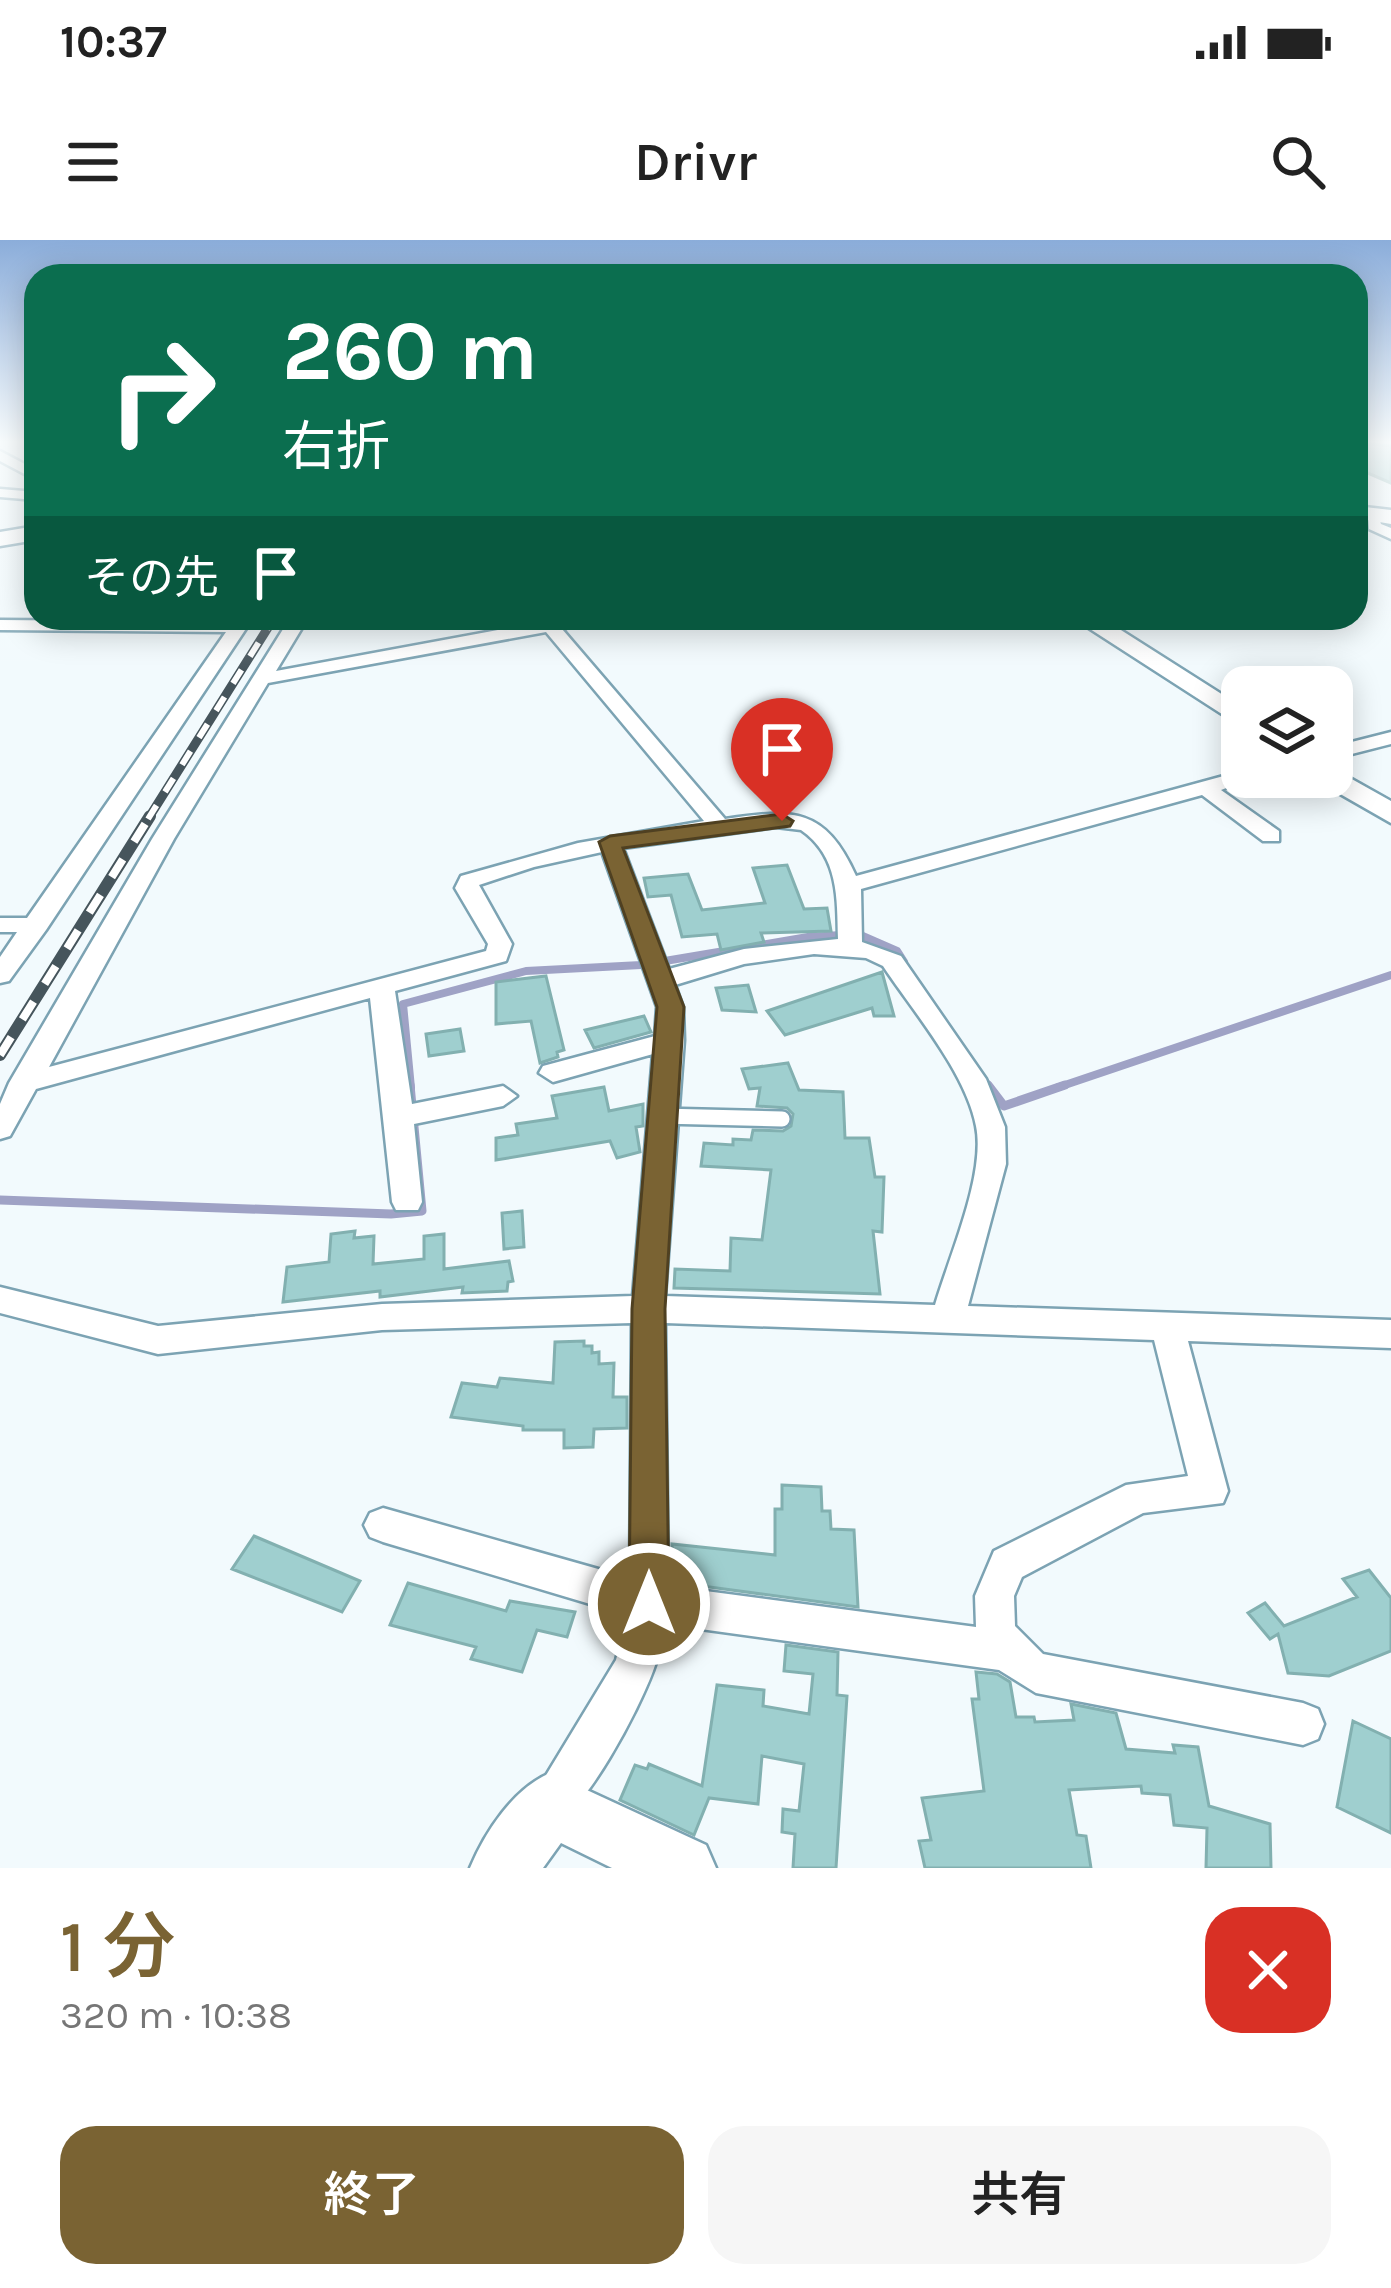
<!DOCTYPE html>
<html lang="ja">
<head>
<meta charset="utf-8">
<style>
	body { margin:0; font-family:Karla,"Noto Sans JP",sans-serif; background:#f6f6f6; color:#222; height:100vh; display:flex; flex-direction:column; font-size:45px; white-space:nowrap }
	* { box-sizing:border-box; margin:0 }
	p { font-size:39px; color:#767676 }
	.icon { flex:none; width:66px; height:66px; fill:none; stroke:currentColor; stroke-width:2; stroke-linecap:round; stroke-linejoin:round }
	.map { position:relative; height:1628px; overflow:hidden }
	.panel { display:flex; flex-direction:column; background:#fff; flex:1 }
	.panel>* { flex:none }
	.hud { position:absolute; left:24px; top:24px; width:1344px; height:366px; border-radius:36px; box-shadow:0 6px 30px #0003; background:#0b6e4f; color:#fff; overflow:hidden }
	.fabs { position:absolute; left:1221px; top:426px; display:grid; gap:24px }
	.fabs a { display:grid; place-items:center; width:132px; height:132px; border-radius:24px; background:#fff; box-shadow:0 6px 30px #0003; font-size:60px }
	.pin { position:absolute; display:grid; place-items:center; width:102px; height:102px; color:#fff; margin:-123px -51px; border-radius:50% 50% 50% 0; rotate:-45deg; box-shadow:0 0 12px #0007 }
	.pin .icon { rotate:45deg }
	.me { position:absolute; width:132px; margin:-66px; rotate:0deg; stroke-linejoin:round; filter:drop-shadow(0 0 9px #0008) }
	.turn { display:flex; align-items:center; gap:42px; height:252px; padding:0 60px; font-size:54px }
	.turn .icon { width:156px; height:156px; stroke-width:2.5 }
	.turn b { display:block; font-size:84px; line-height:102px }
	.then { display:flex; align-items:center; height:114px; padding:0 60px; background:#0003; gap:24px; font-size:45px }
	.round { display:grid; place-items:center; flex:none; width:126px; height:126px; border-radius:36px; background:#f6f6f6 }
	.head { display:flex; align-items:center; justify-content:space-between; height:204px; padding:0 60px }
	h1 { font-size:72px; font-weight:600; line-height:90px; color:#7a6333 }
	.cta { display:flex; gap:24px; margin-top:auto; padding:24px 60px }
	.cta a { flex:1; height:138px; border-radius:36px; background:#7a6333; color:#fff; font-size:48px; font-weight:600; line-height:138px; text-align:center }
	.cta a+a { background:#f6f6f6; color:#222 }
	.status { display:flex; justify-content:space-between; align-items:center; height:84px; padding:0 60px; background:#fff; direction:ltr }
	.status svg { height:33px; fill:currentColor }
	header { display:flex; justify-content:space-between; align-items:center; height:156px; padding:0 60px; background:#fff; font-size:54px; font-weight:600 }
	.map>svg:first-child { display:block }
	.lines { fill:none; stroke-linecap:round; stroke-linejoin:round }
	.stream-far1 { stroke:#9fa2c5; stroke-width:8 }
	.stream { stroke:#9fa2c5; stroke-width:9 }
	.building { fill:#9fcfcf; stroke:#82b0b0; stroke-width:3 }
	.lane-casing { stroke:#7ca3b3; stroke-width:20 }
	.street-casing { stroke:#7ca3b3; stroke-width:5 }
	.secondary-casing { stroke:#7ca3b3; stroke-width:5 }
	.lane { stroke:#fff; stroke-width:15 }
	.street { fill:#fff; fill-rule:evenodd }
	.secondary { fill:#fff; fill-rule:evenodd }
	.rail-far1-casing { stroke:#46555c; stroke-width:9 }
	.rail-casing { stroke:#46555c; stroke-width:12 }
	.rail-far1 { stroke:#fff; stroke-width:6; stroke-dasharray:16; stroke-linecap:butt }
	.rail { stroke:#fff; stroke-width:8; stroke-dasharray:21; stroke-linecap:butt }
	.route { fill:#7a6333; stroke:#4f4021; stroke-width:3 }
</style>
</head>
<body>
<div class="status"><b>10:37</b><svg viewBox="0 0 49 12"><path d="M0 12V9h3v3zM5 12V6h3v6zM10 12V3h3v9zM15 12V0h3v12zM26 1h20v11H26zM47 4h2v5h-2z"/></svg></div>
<header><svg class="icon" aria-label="menu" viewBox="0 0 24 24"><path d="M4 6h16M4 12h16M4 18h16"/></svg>Drivr<svg class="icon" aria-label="search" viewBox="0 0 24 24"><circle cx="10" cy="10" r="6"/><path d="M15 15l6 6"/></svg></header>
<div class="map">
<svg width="1391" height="1628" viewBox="0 0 1391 1628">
	<rect width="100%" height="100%" fill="#f2fafd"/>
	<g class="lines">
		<path class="stream-far1" d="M983,839l7,9
			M411,848l-8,-84 123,-33 115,-6 167,-28 50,-3 39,17 7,11
			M1056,848l335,-113"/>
		<path class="stream" d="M988,845l16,21 61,-21
			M0,960l391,14 31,-3 -12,-126"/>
	</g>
	<path class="building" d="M1356,202l35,4v37l-35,-15z
		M787,625l17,44 23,-1 4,23 -70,2 3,9 -43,8 -4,-16 -35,3 -11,-42 -23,2 -4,-19 44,-4 14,36 63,-7 -12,-35z
		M882,732l12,44h-20l-2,-8 -87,27 -18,-24z
		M546,736l18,74 -7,2 1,5 -18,6 -9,-42 -35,3v-42z
		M748,745l8,27 -34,-2 -6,-22z
		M644,776l7,16 -57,16 -9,-18z
		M460,789l4,22 -35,5 -3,-22z
		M788,823l11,27 44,2 2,46h24l6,39h9l-2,55 -9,-1 7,63 -206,-6 1,-19 55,2 1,-33 31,2 9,-70 -70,-4 3,-23 29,2v-6l18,1 2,-10 30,1 8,-5 2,-12 -6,-6 -30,-2 3,-18 -11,1 -7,-20z
		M604,847l5,24 34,-7v22l-7,1 4,25 -23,6 -7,-17 -114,19v-22l22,-3 -2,-11 41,-6 -5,-22z
		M522,971l2,36 -20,2 -2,-36z
		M355,991l-1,7 20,-2 -1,28 51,-5v-23l20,-2v35l65,-8 4,20 -5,1 -1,9 -45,2 1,-6 -83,10v-6l-97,11 4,-35 42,-5 2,-28z
		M584,1101v5h8v7l7,-1v12l15,-1 -1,34h14v31l-33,1 -1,18 -29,1v-18h-41v-4l-72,-9 11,-34 35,4 3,-9 53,5 2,-41z
		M782,1245l39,2 1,24h8l1,18 23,1 4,77 -186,-25v-38l103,11v-46h7z
		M254,1296l106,45 -18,31 -110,-43z
		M1369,1330l22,28v53l-62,25 -41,-3 -10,-39 -8,5 -22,-26 17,-10 19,23 73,-29 -14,-18z
		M408,1343l98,28 4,-10 65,11 -8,25 -30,-7 -15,42 -51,-13 5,-12 -86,-22z
		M786,1405l52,7 -1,43 10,1 -11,172h-43l2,-34 -13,-2 1,-23 16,2 5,-47 -42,-8 -4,48 -49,-6 -15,37 -74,-35 15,-35 12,4 2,-5 53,22 15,-101 47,5 -1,16 46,8 4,-40 -29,-3z
		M976,1432l21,2 13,8 6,35h18l1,5 39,-2 -3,-16 45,9 10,36 49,4 -2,-8 25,2 11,59 61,18 1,44h-65l1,-40 -33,-3 -4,-30 -28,-2 -1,-7 -72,4 8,45 9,1 5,32h-166l-6,-27 12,-1 -9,-42 62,-7 -12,-92h7z
		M1353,1481l38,18v94l-54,-26z"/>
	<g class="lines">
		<defs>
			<path id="lane" d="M661,876l121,3"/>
			<path id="street" d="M0,211l36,19v10l-36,-19z
				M0,249l36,3v8l-36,-3z
				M1368,274h10l3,10 10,4v11l-22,-10z
				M235,378h18l-207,312 -37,51 -9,2v-26l17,-25h-17v-14h27l199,-286 -226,-2v-10l233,2z
				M290,378h18l-32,53 287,-53h37l-38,11 163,190c68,-10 100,-12 131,57l386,-105v6h13l-34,13 58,41v10h-16l-61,-46 -341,94 1,53 39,14 85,123 19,48 1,37 -38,142 423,14v28l-203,-7 40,150 -5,12 -80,10 -121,64 -8,19 1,30 28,28 260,49 15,6 6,15 -6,15 -15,6 -267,-52 -37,-23 -335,-46c-3,16 -5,32 -11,47 -14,38 -67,141 -103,156l-15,-7 -7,-15 88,-145 11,-45 -244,-73 -13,-5 -6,-12 6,-12 13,-5 247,70 2,-255 -250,7 -224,24 -158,-41v-26l158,39 224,-22 251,-8 20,-242 -100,28 -14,-9 4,-7 112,-30 2,-29 -55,-155 -68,15 -55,18 33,59 -6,17 -111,30 17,113 91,-18 14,10 -14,10 -89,18 8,78 -4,8h-22l-4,-8 -22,-204 -334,91 -26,47 -10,3v-35l9,-21 143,-244zM546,392l158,189 -126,22 -117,33 -6,12 33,56 -2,7 -437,116 125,-228 94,-156zM776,587l25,3c38,26 36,68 37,109l-94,10 -75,20 -46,-121zM814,714l52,4 17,8c30,45 83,107 93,160 10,48 -27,131 -41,179l-270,-9 19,-256 -1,-33 -8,-22 69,-21zM665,1083l489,17 34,136 -62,9 -132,66 -19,45 1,31 -308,-41z
				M1391,492v12l-59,15v-12z"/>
			<path id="secondary" d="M1356,266l35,4v14l-35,-6z
				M36,286v14l-36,6v-14z
				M1073,378h29l140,89v20z
				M1332,528l59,33v22l-70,-40 -4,-6h15z
				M550,1533l156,72 10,23h-104l-51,-25 -18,25h-73c15,-36 43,-79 80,-95z"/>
		</defs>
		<use href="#lane" class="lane-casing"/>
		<use href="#street" class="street-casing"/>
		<use href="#secondary" class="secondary-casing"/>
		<use href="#lane" class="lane"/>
		<use href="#street" class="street"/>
		<use href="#secondary" class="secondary"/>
		<defs>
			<path id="rail-far1" d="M148,579l126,-201"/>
			<path id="rail" d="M0,815l150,-239"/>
		</defs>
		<use href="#rail-far1" class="rail-far1-casing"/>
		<use href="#rail" class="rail-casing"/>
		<use href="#rail-far1" class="rail-far1"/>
		<use href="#rail" class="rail"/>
	</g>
	<linearGradient id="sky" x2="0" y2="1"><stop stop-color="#8badda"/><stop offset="0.47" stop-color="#f9fdfe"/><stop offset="1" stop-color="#f9fdfe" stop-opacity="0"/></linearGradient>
	<rect width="1391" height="430" fill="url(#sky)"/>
	<path class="route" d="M782,574l11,7 -3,5 -167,22 61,159 -19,302 4,295 -6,13 -14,6 -14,-6 -6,-13 3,-295 25,-302 -58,-165 11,-6z"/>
</svg>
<div class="fabs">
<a><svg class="icon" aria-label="layers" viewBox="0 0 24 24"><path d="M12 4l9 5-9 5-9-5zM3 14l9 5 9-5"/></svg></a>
</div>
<div class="pin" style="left:782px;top:581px;background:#d93025"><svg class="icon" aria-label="arrive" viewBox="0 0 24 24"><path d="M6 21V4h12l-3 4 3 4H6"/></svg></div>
<svg class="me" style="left:649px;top:1364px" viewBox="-20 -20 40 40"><circle r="17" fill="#7a6333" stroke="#fff" stroke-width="3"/><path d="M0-11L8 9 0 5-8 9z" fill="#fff"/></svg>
<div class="hud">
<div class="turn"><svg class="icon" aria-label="right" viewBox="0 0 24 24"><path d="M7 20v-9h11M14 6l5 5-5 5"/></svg><div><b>260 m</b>右折</div></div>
<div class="then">その先<svg class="icon" aria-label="arrive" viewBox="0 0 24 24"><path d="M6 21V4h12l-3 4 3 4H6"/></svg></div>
</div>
</div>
<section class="panel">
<div class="head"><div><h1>1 分</h1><p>320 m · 10:38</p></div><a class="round" style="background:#d93025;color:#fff"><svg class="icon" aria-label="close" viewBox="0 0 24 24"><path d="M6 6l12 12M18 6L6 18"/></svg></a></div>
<div class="cta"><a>終了</a><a>共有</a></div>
</section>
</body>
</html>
